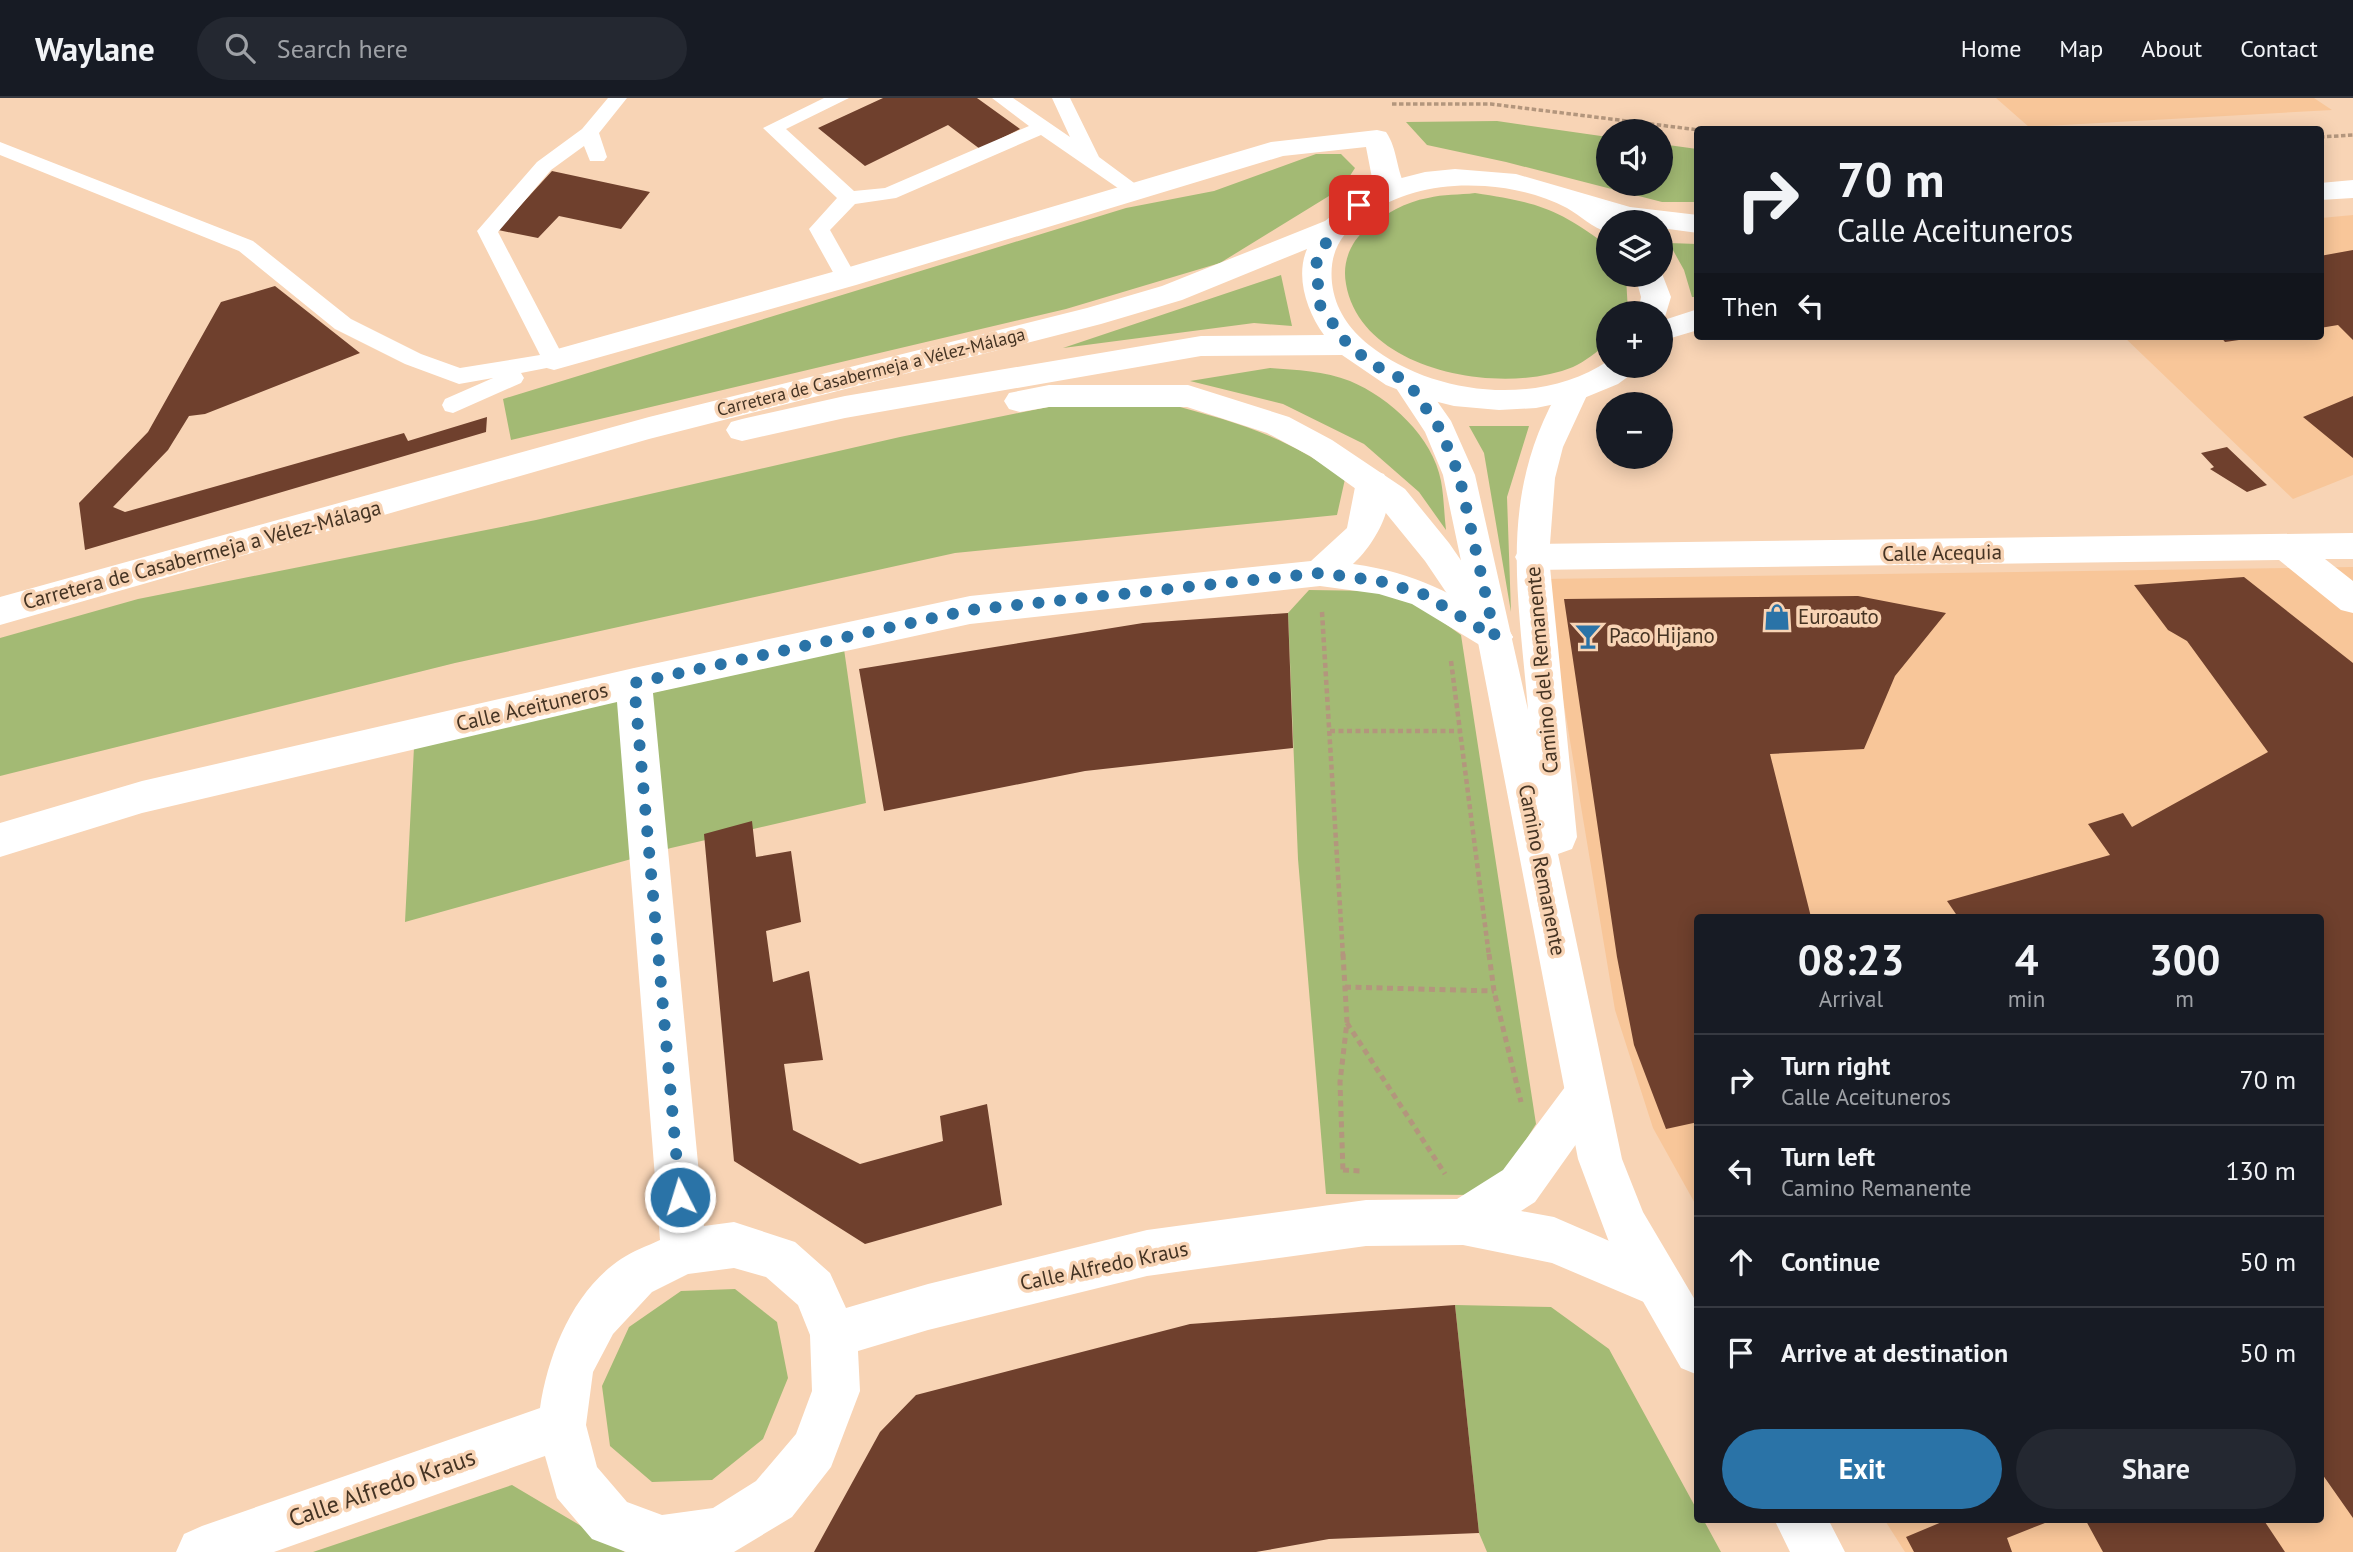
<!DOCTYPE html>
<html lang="en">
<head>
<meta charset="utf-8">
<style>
	body { margin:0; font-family:"PT Sans",sans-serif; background:#242831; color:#f1f3f6; height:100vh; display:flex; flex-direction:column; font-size:26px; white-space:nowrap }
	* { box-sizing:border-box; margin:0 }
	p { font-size:23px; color:#9ea1a6 }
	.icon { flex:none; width:38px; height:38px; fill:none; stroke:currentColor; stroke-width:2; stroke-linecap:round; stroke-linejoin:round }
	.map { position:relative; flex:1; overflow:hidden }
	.sheet { position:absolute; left:1694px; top:816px; width:630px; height:609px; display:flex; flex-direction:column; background:#171b24; border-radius:7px; box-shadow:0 4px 18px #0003 }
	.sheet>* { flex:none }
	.top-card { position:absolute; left:1694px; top:28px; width:630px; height:214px; border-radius:7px; box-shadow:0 4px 18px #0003; background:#171b24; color:#f1f3f6; overflow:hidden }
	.fabs { position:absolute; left:1596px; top:21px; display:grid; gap:14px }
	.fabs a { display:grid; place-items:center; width:77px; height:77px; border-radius:50%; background:#171b24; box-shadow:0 4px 18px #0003; font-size:35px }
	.pin { position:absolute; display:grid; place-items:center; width:60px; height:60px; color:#fff; margin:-30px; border-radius:14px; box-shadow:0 4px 10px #0006 }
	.me { position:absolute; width:77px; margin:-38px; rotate:355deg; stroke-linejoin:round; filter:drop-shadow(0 0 5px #0008) }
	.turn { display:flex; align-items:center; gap:24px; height:147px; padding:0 28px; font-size:32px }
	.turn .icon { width:91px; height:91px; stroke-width:2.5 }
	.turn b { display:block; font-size:49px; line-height:60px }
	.then { display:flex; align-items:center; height:66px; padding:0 28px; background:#0003; gap:14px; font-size:26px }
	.eta { display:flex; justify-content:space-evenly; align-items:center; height:119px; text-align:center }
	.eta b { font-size:42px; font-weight:600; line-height:49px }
	.cta { display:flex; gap:14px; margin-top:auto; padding:14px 28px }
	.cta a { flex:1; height:80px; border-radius:42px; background:#2a73a7; color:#fff; font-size:28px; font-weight:600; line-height:80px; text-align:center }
	.cta a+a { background:#242831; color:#f1f3f6 }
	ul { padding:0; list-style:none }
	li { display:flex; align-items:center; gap:21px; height:91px; padding:0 28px; border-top:2px solid #363941 }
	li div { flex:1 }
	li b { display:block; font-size:26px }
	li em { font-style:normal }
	header { display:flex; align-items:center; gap:42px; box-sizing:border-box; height:98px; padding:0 35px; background:#171b24; border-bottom:2px solid #363941 }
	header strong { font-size:33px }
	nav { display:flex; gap:38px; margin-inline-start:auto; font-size:24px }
	.search { width:490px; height:63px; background:#242831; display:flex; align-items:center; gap:18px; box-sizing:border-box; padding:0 24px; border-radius:38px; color:#9ea1a6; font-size:26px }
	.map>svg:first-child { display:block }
	.built { fill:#f8c699 }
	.green { fill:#a3ba74 }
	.building { fill:#6f402d }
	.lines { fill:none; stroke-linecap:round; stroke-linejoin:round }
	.path-far2 { stroke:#b3967d; stroke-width:3.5; stroke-dasharray:4.5 2.5; stroke-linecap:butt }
	.path-far1 { stroke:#b3967d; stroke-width:4.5; stroke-dasharray:5 3.5; stroke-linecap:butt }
	.path { stroke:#b3967d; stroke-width:5; stroke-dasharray:6 4.5; stroke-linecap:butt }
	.service { fill:#fff; fill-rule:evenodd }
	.minor { fill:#fff; fill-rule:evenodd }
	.tertiary { fill:#fff; fill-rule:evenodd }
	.primary { fill:#fff; fill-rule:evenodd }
	.route { stroke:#2a73a7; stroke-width:12; stroke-dasharray:0 21.6 }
	.labels { text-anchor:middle; stroke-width:7; stroke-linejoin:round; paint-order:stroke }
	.far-street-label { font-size:18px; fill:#443323; stroke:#f8d4b5 }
	.street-label { font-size:21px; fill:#443323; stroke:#f8d4b5 }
	.poi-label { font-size:21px; fill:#443323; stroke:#f8d4b5; text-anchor:start }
	.near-street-label { font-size:24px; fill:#443323; stroke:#f8d4b5 }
</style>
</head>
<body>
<header>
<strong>Waylane</strong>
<div class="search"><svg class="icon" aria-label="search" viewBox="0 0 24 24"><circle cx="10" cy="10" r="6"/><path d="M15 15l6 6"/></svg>Search here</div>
<nav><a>Home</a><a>Map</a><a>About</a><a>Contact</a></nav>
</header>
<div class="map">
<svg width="2353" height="1454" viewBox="0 0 2353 1454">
	<rect width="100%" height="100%" fill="#f8d4b5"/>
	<path class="built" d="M1996,0h318l18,12 -303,17z
		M2353,117v260l-60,24 -170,-163h197l1,-118z
		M2353,469v985h-448l-21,-33h436v-602h-622l-1,290 -44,-79 -38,-118 -72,-431z"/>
	<path class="green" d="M1497,23l111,16v47h53v-40l36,5v53h-35l-156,-40 -79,-17 -21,-23z
		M1316,56h25l14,14 -13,20 -122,75 -154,46 -555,131 -8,-41 623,-191 88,-17z
		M1475,95c60,9 82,15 130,51l3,31 18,2 2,35 -20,1v31c-11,7 -23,18 -35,23 -71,29 -212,5 -227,-83 -4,-21 4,-42 21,-56 18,-14 38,-26 61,-30 15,-4 32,-3 47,-5z
		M1669,145l28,1v53h-5l-8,-27z
		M1281,177l11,51 -38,-3 -191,25z
		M1270,270c26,2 55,3 80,13 40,17 83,56 91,100 3,16 3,33 5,49l-27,-38 -55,-48 -81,-40 -93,-23z
		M1165,305c71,19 119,32 180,76l-8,36 -382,38 -500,110 -455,113v-138l138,-39 398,-79 364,-83 158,-32z
		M1469,328h60l-22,71 4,115 -27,-159z
		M1309,492l69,1 33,8 50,36 75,489 -26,41 -29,30 -155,-1 -28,-335 -10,-246z
		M844,551l22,154 -195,45 -266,74 9,-175z
		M735,1191l42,33 11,56 -25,61 -51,41 -60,2 -42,-36 -8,-60 27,-59 52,-36z
		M1455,1207l96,2 58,42 88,161 1,9h5l18,33h-234l-8,-19z
		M512,1387l113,67h-312z"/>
	<path class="building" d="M883,0h94l43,31 -40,20 -32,-24 -83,41 -47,-38z
		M552,73l98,21 -29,37 -62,-13 -21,22 -40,-8z
		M2353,152v90l-15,-15 -18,3v-72z
		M275,188l85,67 -155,61 -16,2 -21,34 -55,57 12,5 279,-79 4,8 79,-24 -1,15 -401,118 -6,-47 69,-71 73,-130z
		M2220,238h33v2l-28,4z
		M2353,298v62l-50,-41z
		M2227,349l40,38 -20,7 -37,-23 4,-2 -13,-14z
		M2244,479l109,86v855l-33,-47v-554h-362l-11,-16 163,-46 -22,-31 35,-11 9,14 136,-75 -81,-111 -19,-11 -34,-45z
		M1858,498l88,17 -51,63 -31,73 -94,5 41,163h-113v205l-32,7 -32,-84 -17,-88 -53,-358z
		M1288,515l5,135 -208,23 -201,40 -25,-142 284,-46z
		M752,723l4,36 35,-6 10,71 -35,9 7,51 36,-11 14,89 -39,4 9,66 67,34 83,-23 -3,-25 47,-12 15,101 -137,39 -131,-83 -30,-327z
		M1455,1207l24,228 -150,6 -73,13h-442l66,-120 36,-37 274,-71z
		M1949,1421h106l-48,19 5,14h-98l-8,-15z
		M2085,1421h178l22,33h-182z"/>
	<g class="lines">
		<path class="path-far2" d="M1392,6h99l208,26
			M2320,39l33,-2"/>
		<path class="path-far1" d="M1322,514l21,344
			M1451,563l38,295
			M1330,633h130"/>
		<path class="path" d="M1343,856l4,68 -7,60 3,90
			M1489,856l5,37 27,111
			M1345,889l149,4
			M1347,925l98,151
			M1343,1072l18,1"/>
		<path class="service" d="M608,0h19l-28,35 8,24 -3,4h-14l-6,-15 -33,24 -53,62 67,128 -3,5 -41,8 3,5 -3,5 -68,30 -8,-2 -3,-6 3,-6 48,-21 -34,6 -54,-20 -70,-35 -96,-78 -239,-96v-13l253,99 98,78 70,35 39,14 80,-13 -63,-124 60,-69 45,-33z
			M824,0h25l-63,31 68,62 31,-3 144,-62 -37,-28h21l57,39 -18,-39h18l29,59 46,34 -3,4h-14l-87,-60 -145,63 -41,6 -25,26 27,48 -11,7 -7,-2 -30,-54 28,-31 -74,-70z"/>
		<path class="minor" d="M1377,32l9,2c12,17 10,40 21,57l-4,6 -10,3 -10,-3 -11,-17 -6,-31 -83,9 -427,129 -302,85 -11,-3 -4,-7 4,-7 293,-82 435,-129z
			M1372,372l12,4c16,28 -10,71 -31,90 65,9 99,30 154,63l6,10 -6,10 -12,4 -12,-4 -71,-43 -33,-10 -59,-8 -350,38 -317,69 51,533 30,-4 61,20 35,31 16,35 82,-24 219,-54 219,-30 91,-1 46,-29 68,-91 15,-6 15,6 7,15 -7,15 -66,93 -14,9 33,6 120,52 7,16 -7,16 -16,7 -106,-45 -89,-18 -97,1 -219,30 -219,54 -70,21 2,40 -29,76 -39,50 -58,35h-108l-34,-13 -35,-41 -12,-42 -271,96h-98l8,-18 18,-8 338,-118c8,-54 33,-117 81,-149 12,-8 26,-13 39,-19l-43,-538 -475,111 -142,44v-34l142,-42 492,-113 336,-72 341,-35 36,-33 9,-46 4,-8zM734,1170l32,9 32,28 12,30 2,56 -16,43 -40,47 -43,27 -51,7 -35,-13 -30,-35 -11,-42 7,-53 20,-38 39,-42 36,-18z
			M2353,435v26h-28l28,22v32l-12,-3 -62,-50 -747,10 -12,-4 -5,-9 5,-9 12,-4z"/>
		<path class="tertiary" d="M1407,273l11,3 33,47 24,54 53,235c-10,-121 -31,-216 35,-327l11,-3 11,3 4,8 -26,56 -8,31 -6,79 28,280 -5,12 -14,5 64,305 21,53 55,93v70l-17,-7 -72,-126 -31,-83 -101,-522 -34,-162 -18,-43 -33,-50 4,-8z
			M1774,1421h54l17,33h-55z"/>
		<path class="primary" d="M1455,71l61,5 114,33 68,8v18l-37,-5v-6h-53v10c-16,-4 -27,-16 -41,-24 -25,-13 -54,-20 -82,-22 -43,-3 -85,5 -120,30 -25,18 -36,37 -33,67 3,26 17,46 37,62 64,51 170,62 239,16v5h29l-4,7 -15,11 -34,14 -48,10 -37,2 -45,-4 -40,-10 -28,-11 -44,-30 -141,1 -356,62 -103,23 -11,-3 -5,-8 5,-8 11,-3 103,-23 356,-60 123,-1c-17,-23 -29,-58 -17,-86l-125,51 -81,24 -452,115 -649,186v-28l649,-180 438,-109 75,-22 163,-65 34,-27 27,-12 39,-10z
			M2353,82v18l-33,2v-17z
			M1661,173l10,26 -7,23 34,-11v21l-37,11v-28h-23l3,-16 -6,-22h26z
			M1049,287h139l101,32 43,23 73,49 44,54 58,84 6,10 -6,10 -12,4 -12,-4 -58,-86 -44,-54 -71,-51 -43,-23 -80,-26h-138l-29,5 -11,-3 -5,-8 5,-8z"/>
	</g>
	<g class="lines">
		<path class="route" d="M680,1099l-46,-514 336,-73 350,-37 59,8 44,13 72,43 -36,-162 -19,-46 -32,-47 -34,-17 -26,-20 -28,-40 -4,-41 17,-36 26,-23"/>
	</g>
	<defs>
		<symbol id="shop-bare" viewBox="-9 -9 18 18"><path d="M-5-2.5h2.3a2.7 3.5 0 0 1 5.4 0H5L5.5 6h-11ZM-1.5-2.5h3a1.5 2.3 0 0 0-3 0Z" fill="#2a73a7" stroke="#f8d4b5" stroke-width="2.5" paint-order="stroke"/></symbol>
		<symbol id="bar-bare" viewBox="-9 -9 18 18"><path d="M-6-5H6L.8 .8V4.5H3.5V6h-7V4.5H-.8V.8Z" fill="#2a73a7" stroke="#f8d4b5" stroke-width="2.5" paint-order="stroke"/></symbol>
	</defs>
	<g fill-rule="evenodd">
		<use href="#shop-bare" x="1758" y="500" width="38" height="38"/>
		<use href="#bar-bare" x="1569" y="519" width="38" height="38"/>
	</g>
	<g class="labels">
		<g class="far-street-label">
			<text transform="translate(871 274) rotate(-14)" y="6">Carretera de Casabermeja a Vélez-Málaga</text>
		</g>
		<g class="street-label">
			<text transform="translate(1942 455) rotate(-1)" y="7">Calle Acequia</text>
			<text transform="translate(202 457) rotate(-15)" y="7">Carretera de Casabermeja a Vélez-Málaga</text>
			<text transform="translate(1542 572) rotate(-95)" y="7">Camino del Remanente</text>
			<text transform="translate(532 609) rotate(-13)" y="7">Calle Aceituneros</text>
			<text transform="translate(1542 772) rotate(79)" y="7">Camino Remanente</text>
			<text transform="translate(1104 1168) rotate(-12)" y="7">Calle Alfredo Kraus</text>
		</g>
		<g class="poi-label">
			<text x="1798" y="526">Euroauto</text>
			<text x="1609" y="545">Paco Hijano</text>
		</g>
		<g class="near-street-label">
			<text transform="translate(382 1390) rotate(-19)" y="8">Calle Alfredo Kraus</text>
		</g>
	</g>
</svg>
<div class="fabs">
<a><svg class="icon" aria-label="sound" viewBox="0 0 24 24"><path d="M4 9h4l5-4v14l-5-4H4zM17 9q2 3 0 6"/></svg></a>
<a><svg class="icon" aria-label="layers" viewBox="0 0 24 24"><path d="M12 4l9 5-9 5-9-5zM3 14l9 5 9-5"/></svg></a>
<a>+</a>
<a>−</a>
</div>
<div class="pin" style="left:1359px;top:107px;background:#d93025"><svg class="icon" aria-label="arrive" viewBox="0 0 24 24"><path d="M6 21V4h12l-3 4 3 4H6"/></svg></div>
<svg class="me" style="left:680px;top:1099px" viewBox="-20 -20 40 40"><circle r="17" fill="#2a73a7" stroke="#fff" stroke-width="3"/><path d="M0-11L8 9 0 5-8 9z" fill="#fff"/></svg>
<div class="top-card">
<div class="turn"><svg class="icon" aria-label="right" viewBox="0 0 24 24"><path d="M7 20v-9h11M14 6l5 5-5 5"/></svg><div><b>70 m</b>Calle Aceituneros</div></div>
<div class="then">Then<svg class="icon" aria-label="left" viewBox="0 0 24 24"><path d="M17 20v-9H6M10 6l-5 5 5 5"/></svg></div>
</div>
<section class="sheet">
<div class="eta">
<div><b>08:23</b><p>Arrival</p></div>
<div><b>4</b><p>min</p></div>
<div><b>300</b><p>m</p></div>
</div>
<ul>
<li><svg class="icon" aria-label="right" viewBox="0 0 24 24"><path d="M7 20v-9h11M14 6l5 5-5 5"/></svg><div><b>Turn right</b><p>Calle Aceituneros</p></div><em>70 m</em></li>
<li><svg class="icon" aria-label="left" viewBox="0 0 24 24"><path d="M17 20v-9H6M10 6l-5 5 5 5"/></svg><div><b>Turn left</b><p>Camino Remanente</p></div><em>130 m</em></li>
<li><svg class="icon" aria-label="ahead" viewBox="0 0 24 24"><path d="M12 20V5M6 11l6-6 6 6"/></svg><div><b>Continue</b></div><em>50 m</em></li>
<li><svg class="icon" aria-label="arrive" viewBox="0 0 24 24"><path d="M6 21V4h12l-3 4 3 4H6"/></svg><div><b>Arrive at destination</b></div><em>50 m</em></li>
</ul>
<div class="cta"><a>Exit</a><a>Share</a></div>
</section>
</div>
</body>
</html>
